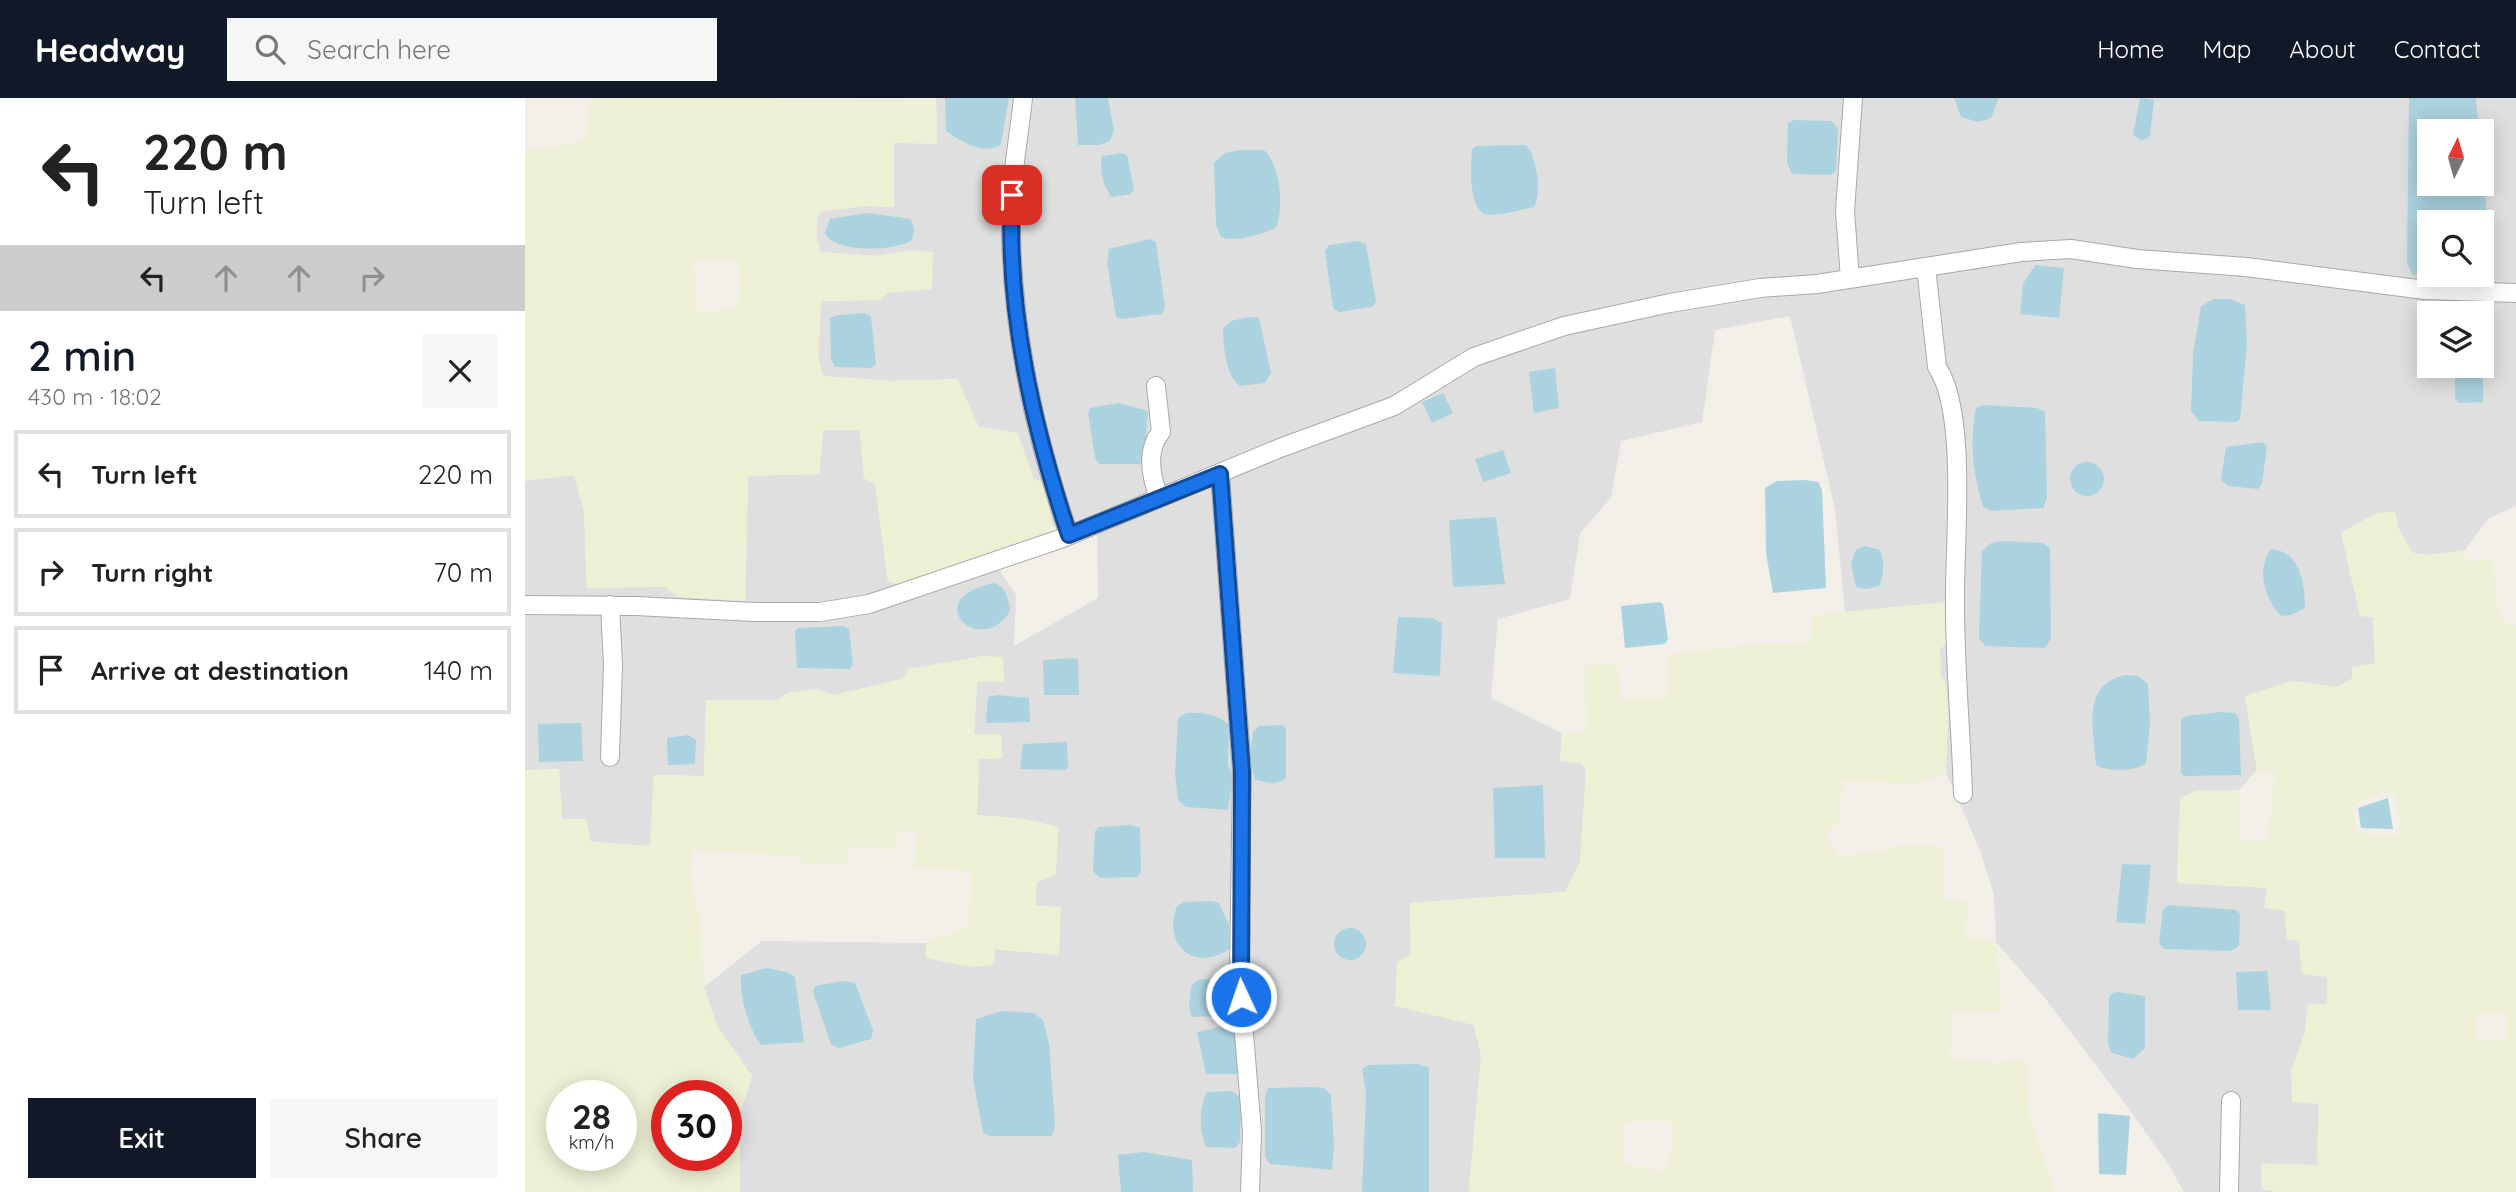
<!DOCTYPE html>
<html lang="en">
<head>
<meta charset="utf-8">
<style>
	body { margin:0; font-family:Quicksand,sans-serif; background:#f6f6f6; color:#222; height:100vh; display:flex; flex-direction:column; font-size:26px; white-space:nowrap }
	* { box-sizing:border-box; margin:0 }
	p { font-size:23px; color:#767676 }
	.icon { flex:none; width:38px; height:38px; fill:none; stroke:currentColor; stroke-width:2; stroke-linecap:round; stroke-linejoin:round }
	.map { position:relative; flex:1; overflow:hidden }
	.sheet { display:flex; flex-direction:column; background:#fff; width:525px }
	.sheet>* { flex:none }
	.banner { background:#fff; color:#222; overflow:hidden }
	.needle { width:46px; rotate:5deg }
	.controls { position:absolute; left:1892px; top:21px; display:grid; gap:14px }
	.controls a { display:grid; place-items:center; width:77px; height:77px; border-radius:0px; background:#fff; box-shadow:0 4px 18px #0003; font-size:35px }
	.speed { position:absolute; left:21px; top:982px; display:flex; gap:14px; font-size:35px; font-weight:700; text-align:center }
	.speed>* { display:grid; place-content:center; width:91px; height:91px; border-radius:50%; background:#fff; box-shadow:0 4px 18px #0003; line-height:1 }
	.speed small { font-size:18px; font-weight:400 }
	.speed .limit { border:10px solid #d22; background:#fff; color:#111 }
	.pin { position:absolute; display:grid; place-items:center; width:60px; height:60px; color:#fff; margin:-30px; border-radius:14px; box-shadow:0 4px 10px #0006 }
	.me { position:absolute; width:77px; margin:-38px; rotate:357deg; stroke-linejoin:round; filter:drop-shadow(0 0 5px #0008) }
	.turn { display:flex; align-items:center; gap:24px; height:147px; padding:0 28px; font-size:32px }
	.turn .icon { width:91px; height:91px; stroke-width:2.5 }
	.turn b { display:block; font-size:49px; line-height:60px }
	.lanes { display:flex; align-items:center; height:66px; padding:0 28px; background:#0003; justify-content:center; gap:35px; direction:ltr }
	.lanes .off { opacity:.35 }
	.round { display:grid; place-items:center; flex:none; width:74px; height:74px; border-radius:0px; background:#f6f6f6 }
	.summary { display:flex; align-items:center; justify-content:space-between; height:119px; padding:0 28px }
	h1 { font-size:42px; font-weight:600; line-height:52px; color:#111827 }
	.action { display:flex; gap:14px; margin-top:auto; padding:14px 28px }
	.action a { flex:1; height:80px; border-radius:0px; background:#111827; color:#fff; font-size:28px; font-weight:600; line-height:80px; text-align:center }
	.action a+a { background:#f6f6f6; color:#222 }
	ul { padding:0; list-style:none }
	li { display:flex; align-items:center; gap:21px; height:88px; margin:0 14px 10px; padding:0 14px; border:4px solid #e0e0e0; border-radius:0px }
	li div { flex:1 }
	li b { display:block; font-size:26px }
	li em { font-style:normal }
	header { display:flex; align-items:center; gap:42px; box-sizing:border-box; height:98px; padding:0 35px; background:#111827; color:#fff }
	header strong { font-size:33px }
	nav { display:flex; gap:38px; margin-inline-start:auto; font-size:24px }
	.search { width:490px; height:63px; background:#f6f6f6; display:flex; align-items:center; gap:18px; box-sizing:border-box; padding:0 24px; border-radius:0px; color:#767676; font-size:26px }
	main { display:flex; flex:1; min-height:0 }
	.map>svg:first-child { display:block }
	.residential { fill:#e0dfdf; fill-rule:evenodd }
	.farmland { fill:#eef0d5; fill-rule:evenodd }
	.water { fill:#aad3df }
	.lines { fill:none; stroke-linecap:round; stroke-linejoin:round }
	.minor-casing { stroke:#a9a9a9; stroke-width:20 }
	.minor { stroke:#fff; stroke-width:18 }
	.route-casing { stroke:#114b97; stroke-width:18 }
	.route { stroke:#1a73e8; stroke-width:12 }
</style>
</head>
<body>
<header>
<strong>Headway</strong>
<div class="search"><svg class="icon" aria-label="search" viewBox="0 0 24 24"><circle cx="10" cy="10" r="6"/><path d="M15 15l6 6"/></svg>Search here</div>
<nav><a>Home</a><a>Map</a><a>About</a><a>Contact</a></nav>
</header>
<main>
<section class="sheet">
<div class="banner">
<div class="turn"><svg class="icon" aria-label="left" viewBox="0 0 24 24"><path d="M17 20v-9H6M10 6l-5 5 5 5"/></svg><div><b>220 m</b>Turn left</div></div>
<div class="lanes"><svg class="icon" aria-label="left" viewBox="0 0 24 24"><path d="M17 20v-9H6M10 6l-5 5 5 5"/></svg><svg class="icon off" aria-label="ahead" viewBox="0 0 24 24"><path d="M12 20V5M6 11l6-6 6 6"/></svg><svg class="icon off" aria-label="ahead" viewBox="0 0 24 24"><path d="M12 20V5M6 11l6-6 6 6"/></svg><svg class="icon off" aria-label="right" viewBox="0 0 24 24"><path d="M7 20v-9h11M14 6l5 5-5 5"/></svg></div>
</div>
<div class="summary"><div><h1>2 min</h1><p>430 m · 18:02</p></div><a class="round"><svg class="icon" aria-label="close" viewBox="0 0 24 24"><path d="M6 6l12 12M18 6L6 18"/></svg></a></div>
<ul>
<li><svg class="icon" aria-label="left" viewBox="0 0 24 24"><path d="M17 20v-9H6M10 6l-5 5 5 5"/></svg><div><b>Turn left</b></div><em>220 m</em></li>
<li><svg class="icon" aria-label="right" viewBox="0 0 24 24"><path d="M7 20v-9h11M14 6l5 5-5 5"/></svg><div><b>Turn right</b></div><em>70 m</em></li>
<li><svg class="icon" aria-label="arrive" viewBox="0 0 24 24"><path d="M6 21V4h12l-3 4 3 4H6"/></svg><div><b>Arrive at destination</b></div><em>140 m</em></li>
</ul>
<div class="action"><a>Exit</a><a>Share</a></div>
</section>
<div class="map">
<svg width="1991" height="1094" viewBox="0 0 1991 1094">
	<rect width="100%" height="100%" fill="#f2efe9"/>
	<path class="residential" d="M411,0h1580v408l-27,12 -24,32 -34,5 -18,-2 -14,-23 -4,-17 -41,67 6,36 13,1 2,47 -37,23 -46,-6 -46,15 11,74 -18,20 -43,1 89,120 2,28 12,2 28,36v27h-19l-3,28 -14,40 28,32 -2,62 -55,23 17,3h-95l-17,-30 -46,-64 -77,-101 -48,-55 -2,-47 -14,-45 -34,-77 2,-61 -7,-34 -1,-31 11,-3 -2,-42 -104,10 -10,-103 -45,-193 -75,14 -13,92 -81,19 -10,57 -31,35 -10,66 -72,20 -7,79 71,35 -2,27 21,3 5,7 -1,32 -5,60 -15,30 -155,11 1,51 63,71 7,31 -12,136h-729v-79l12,-37 -35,-50 -13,-39 58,-46 164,2v15l68,-9 65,6 -24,-50 2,-23 21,-55 -33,-8 -48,-4 2,-56 22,-1 -27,-23 3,-54 27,1 -20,-26 -75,13 -7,10 -68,16 -18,-6 -29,4 -9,7h-72l-2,76 -50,-1 -4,71 -59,-4 -29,-22 -3,-51 -34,1v-289l49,-6 10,36 3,76h79l79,14 3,-125 71,-2 4,-44 37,-1 4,49 11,6 13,97 9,3 92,-30 27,41 -2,51 84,-48 -1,-64 -44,-8 -9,-43 -10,-4 -17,-46 -39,-6 -21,-48 -67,2 -67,-5 -5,-17 3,-58 59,-1 32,-50 -36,6 -55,-4 -4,-11v-24l7,-6 40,-5 30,1v-65l43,2zM1904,33h52v53h-52zM1904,124h52v53h-52zM1904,215h52v53h-52z"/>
	<path class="farmland" d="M66,0l345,2 1,44 -43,-1v64l-30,-1 -40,5 -7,6v24l4,11 55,4 36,-6 21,2 -1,37 -44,4 -8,7 -59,1 -3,58 5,17 67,5 67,-2 22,48 38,6 17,46 10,4 9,43 -7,10 -149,48 -9,-3 -13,-97 -11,-6 -4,-48h-37l-4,44 -71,2 -3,125 -66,-4 -14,-10 -78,1 -3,-77 -10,-36 -49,6v-330l60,-10zM203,160l7,2 5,10 -2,33 -3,5 -35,4 -3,-5 -3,-43 5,-4z
		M1870,414l4,18 14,23 18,2 34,-5 1,12 27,-3 6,61 17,6v566h-237l-17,-3 -1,-26 56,2 2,-61 -27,-2 -1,-30 14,-40 3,-28h19v-27l-25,-3 -3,-33 -12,-2 -2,-28 -21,-3 3,-20 -90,-5 3,-85 16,-7 43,-1 2,51 27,1 7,-70 -18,-2 -12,-74 47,-15 46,6 14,-7v-13l23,-4 -2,-46 -13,-1 -19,-83 35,-20zM1864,694l8,1 2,40 -6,3 -36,-3 -5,-27 12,-7zM1961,914l21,2v27l-32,-1v-27z
		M1425,504l1,42 -11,4 1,29 5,6 2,29 -2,61 -29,11 -74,-4 -4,43 -13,12 11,21 46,-5 9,-5h51v53l24,3 -1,36 30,4 6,70 -50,-1 -2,46 47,6 29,-4 1,48 28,85h-586l12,-136 -7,-31 -79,-19 2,-44 14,-8 -1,-51 155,-11 15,-30 6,-92 -5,-7 -21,-2 2,-28 24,-1 -1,-66 32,-2 3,36 50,-2 -2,-43 79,-10 59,-2 5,-5v-23zM1143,1023l5,5 -4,42 -9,3 -36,-7v-42z
		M459,558l19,1 1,25h-27l-3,52h27l1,24 -23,1 -2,56 48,4 33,8 -2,48 -19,7 -2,23 26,2 -2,48 -64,-6 -2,16 -20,2 -47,-9v-15l42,-17 4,-55 -59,-3 4,-37h-18l-5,19 -46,-3v16l-44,1 -5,-8 -106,-6 -4,22 11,49 4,66 13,39 35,50 -12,37v79h-215v-422l34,-1 3,50h24l5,23 59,4 4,-71 50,1 2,-76h72l9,-7 29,-4 19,6 67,-16 6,-10zM37,998h59v59h-59zM142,998h59v59h-59z"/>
	<path class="water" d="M420,0h64l-8,47c-19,10 -39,-3 -55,-14z
		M550,0h33l6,32 -4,11 -11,4h-21z
		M1429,0h45l-8,20 -13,4 -17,-5z
		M1615,0l14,2 -4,36 -8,5 -9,-6z
		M1884,0h67l3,33h-50v53h52l1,-32 7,96 -2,22 -5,4 -1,-52h-52v53h51l-2,2 -65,-2 -6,-12z
		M1269,22l37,1 7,7 -2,43 -6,4 -38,-1 -5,-11 1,-40z
		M1001,47c11,11 16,48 8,62 -14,3 -31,8 -45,8 -22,-1 -18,-51 -17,-66l4,-3z
		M715,52h24c17,17 20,56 12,78 -15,6 -39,15 -55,9l-5,-12 -2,-62 11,-10z
		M597,55l5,2 7,35 -4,4 -18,3c-9,-8 -13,-29 -10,-41z
		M342,115l44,6 3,10 -2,11c-17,12 -78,13 -87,-7l5,-14z
		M625,141l6,3 9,65 -3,7 -41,5 -5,-2 -9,-54 2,-14z
		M833,143l8,3 10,58 -4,5 -33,5 -6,-4 -8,-57 4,-6z
		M1510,167l29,3 -5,50 -39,-4 3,-30z
		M1689,201h16l15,6 2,39 -7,75 -4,3 -37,-1 -8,-10 2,-57 8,-48z
		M340,215l6,4 5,47 -4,4 -37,-1 -4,-7 -1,-42 7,-3z
		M724,219l10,1 12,55 -6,10 -25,3c-14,-9 -17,-41 -17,-58l8,-7z
		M1941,268l17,2v34l-24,1 -4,-5v-27z
		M1030,270l4,40 -25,5 -5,-41z
		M918,295l10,20 -21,10 -10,-21z
		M594,305l29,8 -4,53h-45l-4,-6 -7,-45 2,-5z
		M1458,307l54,3 8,4 2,86 -4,10 -52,3 -8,-4c-10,-34 -14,-64 -7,-99z
		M1738,344l4,5 -5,36 -4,6 -30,-3 -7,-6 5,-33z
		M978,352l8,23 -28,9 -8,-23z
		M1545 381a17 17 0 1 1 34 0a17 17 0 1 1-34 0Z
		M1280,382l13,2 4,8 4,98 -53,5 -7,-40 -1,-65 12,-7z
		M971,419l9,67 -52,3 -4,-67z
		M1476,443l41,2 8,5 1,91 -6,9 -60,-2 -6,-8 3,-87 9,-8z
		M1340,448l15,4c5,13 4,24 -1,36l-12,3 -11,-2 -5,-24 5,-13z
		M1746,451c29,2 34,34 34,59l-14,7 -10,1c-17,-18 -25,-46 -10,-67z
		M470,485c12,6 13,14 15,28 -29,49 -94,-13 -15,-28z
		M1135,504l3,2 5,35 -3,5 -40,4 -4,-42z
		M873,519l35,1 9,5 -2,53 -47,-3z
		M319,528l5,3 4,35 -3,5 -53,-1 -2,-37 3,-3z
		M549,560l4,1 1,36h-35l-1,-35z
		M1600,577l13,1 10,8 2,41 -4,38c-10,9 -39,9 -50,2 -2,-37 -16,-79 29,-90z
		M472,597l32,3 1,24 -44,1 2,-26z
		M1696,614l14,1 4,6 2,56 -57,1 -3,-4v-52l4,-4z
		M661,615c15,-1 32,1 43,12l-1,40 5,12 -5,33 -42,-3 -8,-7 -3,-26 3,-56z
		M56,625l2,38 -44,1 -1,-38z
		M758,627l3,3v50c-9,8 -20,4 -31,2l-5,-23 3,-25 6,-6z
		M163,637l8,5 -1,24 -27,1 -1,-27z
		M542,644l1,26 -3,2 -45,-1 3,-25z
		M1018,687l2,73h-50l-2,-70z
		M1863,700l5,31 -32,-1 -3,-20z
		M606,727l9,3 1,44 -4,5 -37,1 -7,-7 2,-40 4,-4z
		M1597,766l29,1 -6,59 -29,-2z
		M687,803l7,2 10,22v24c-35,24 -67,-4 -52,-43l7,-4z
		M1644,807l67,5 4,4 -1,32 -8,5 -67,-2 -5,-6 4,-34z
		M809 846a16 16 0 1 1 32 0a16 16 0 1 1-32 0Z
		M242,870l20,4 8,5 9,65 -43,3c-12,-16 -22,-49 -20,-70z
		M1742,873l4,39h-33l-2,-38z
		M697,879l10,5 3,18 -2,12 -6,4 -35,1 -3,-10 2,-21 7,-6z
		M318,883l12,2 18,47 -2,9 -32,9 -8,-4 -18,-52 2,-6z
		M1592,894l28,4v52l-12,11 -21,-6 -4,-8 1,-46 2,-5z
		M477,913l32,2 9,7 6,24 6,82 -3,10h-62l-7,-3 -10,-54 3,-60z
		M700,928l7,2 4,6 2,40h-32l-9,-42z
		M892,966l12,4v124h-67l4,-99 -4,-24 6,-4z
		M788,989l11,1 7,7 3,51 -2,24 -62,-6 -5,-7v-61l3,-8z
		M707,993l9,7 -1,44 -5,6 -29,-1c-7,-15 -7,-41 1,-55z
		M1573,1015l32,3 -4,59 -27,-1z
		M618,1054l49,8 1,32h-72l-3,-37z"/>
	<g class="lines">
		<defs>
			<path id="minor" d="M498,0c-4,39 -12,78 -12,117 -1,109 23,218 58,320
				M1401,169l11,100c30,44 18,170 18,225 -1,67 6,135 8,202
				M1325,181l-5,-68 8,-113
				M631,288l5,46c-16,19 -10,45 -2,66
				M695,376l22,298 -3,200 13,160 -2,60
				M0,507l111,1 118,6h66l49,-8 194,-66 217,-90 114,-42 80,-49 90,-31 106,-23 90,-15 57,-4 204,-32 50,-3 66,10 109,8 179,23 91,3
				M85,507l3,60 -3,92
				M1704,1094l2,-91"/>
		</defs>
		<use href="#minor" class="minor-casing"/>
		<use href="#minor" class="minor"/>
	</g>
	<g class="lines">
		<defs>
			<path id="route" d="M487,97c-6,115 21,232 57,340l151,-61 22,298 -1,225"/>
		</defs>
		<use href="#route" class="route-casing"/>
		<use href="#route" class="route"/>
	</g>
</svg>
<div class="controls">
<a><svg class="needle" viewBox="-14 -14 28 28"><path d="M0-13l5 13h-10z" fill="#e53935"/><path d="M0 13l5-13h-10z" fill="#767676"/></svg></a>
<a><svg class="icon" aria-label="search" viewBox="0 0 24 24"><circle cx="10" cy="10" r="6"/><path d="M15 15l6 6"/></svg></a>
<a><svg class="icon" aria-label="layers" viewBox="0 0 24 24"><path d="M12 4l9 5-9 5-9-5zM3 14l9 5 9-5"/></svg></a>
</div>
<div class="speed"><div>28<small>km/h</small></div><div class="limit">30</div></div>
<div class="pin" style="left:487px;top:97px;background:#d93025"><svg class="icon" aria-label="arrive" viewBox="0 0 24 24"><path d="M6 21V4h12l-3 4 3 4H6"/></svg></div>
<svg class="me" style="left:716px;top:899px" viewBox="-20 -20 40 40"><circle r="17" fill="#1a73e8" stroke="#fff" stroke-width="3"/><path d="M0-11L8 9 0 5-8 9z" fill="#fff"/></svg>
</div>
</main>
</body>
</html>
